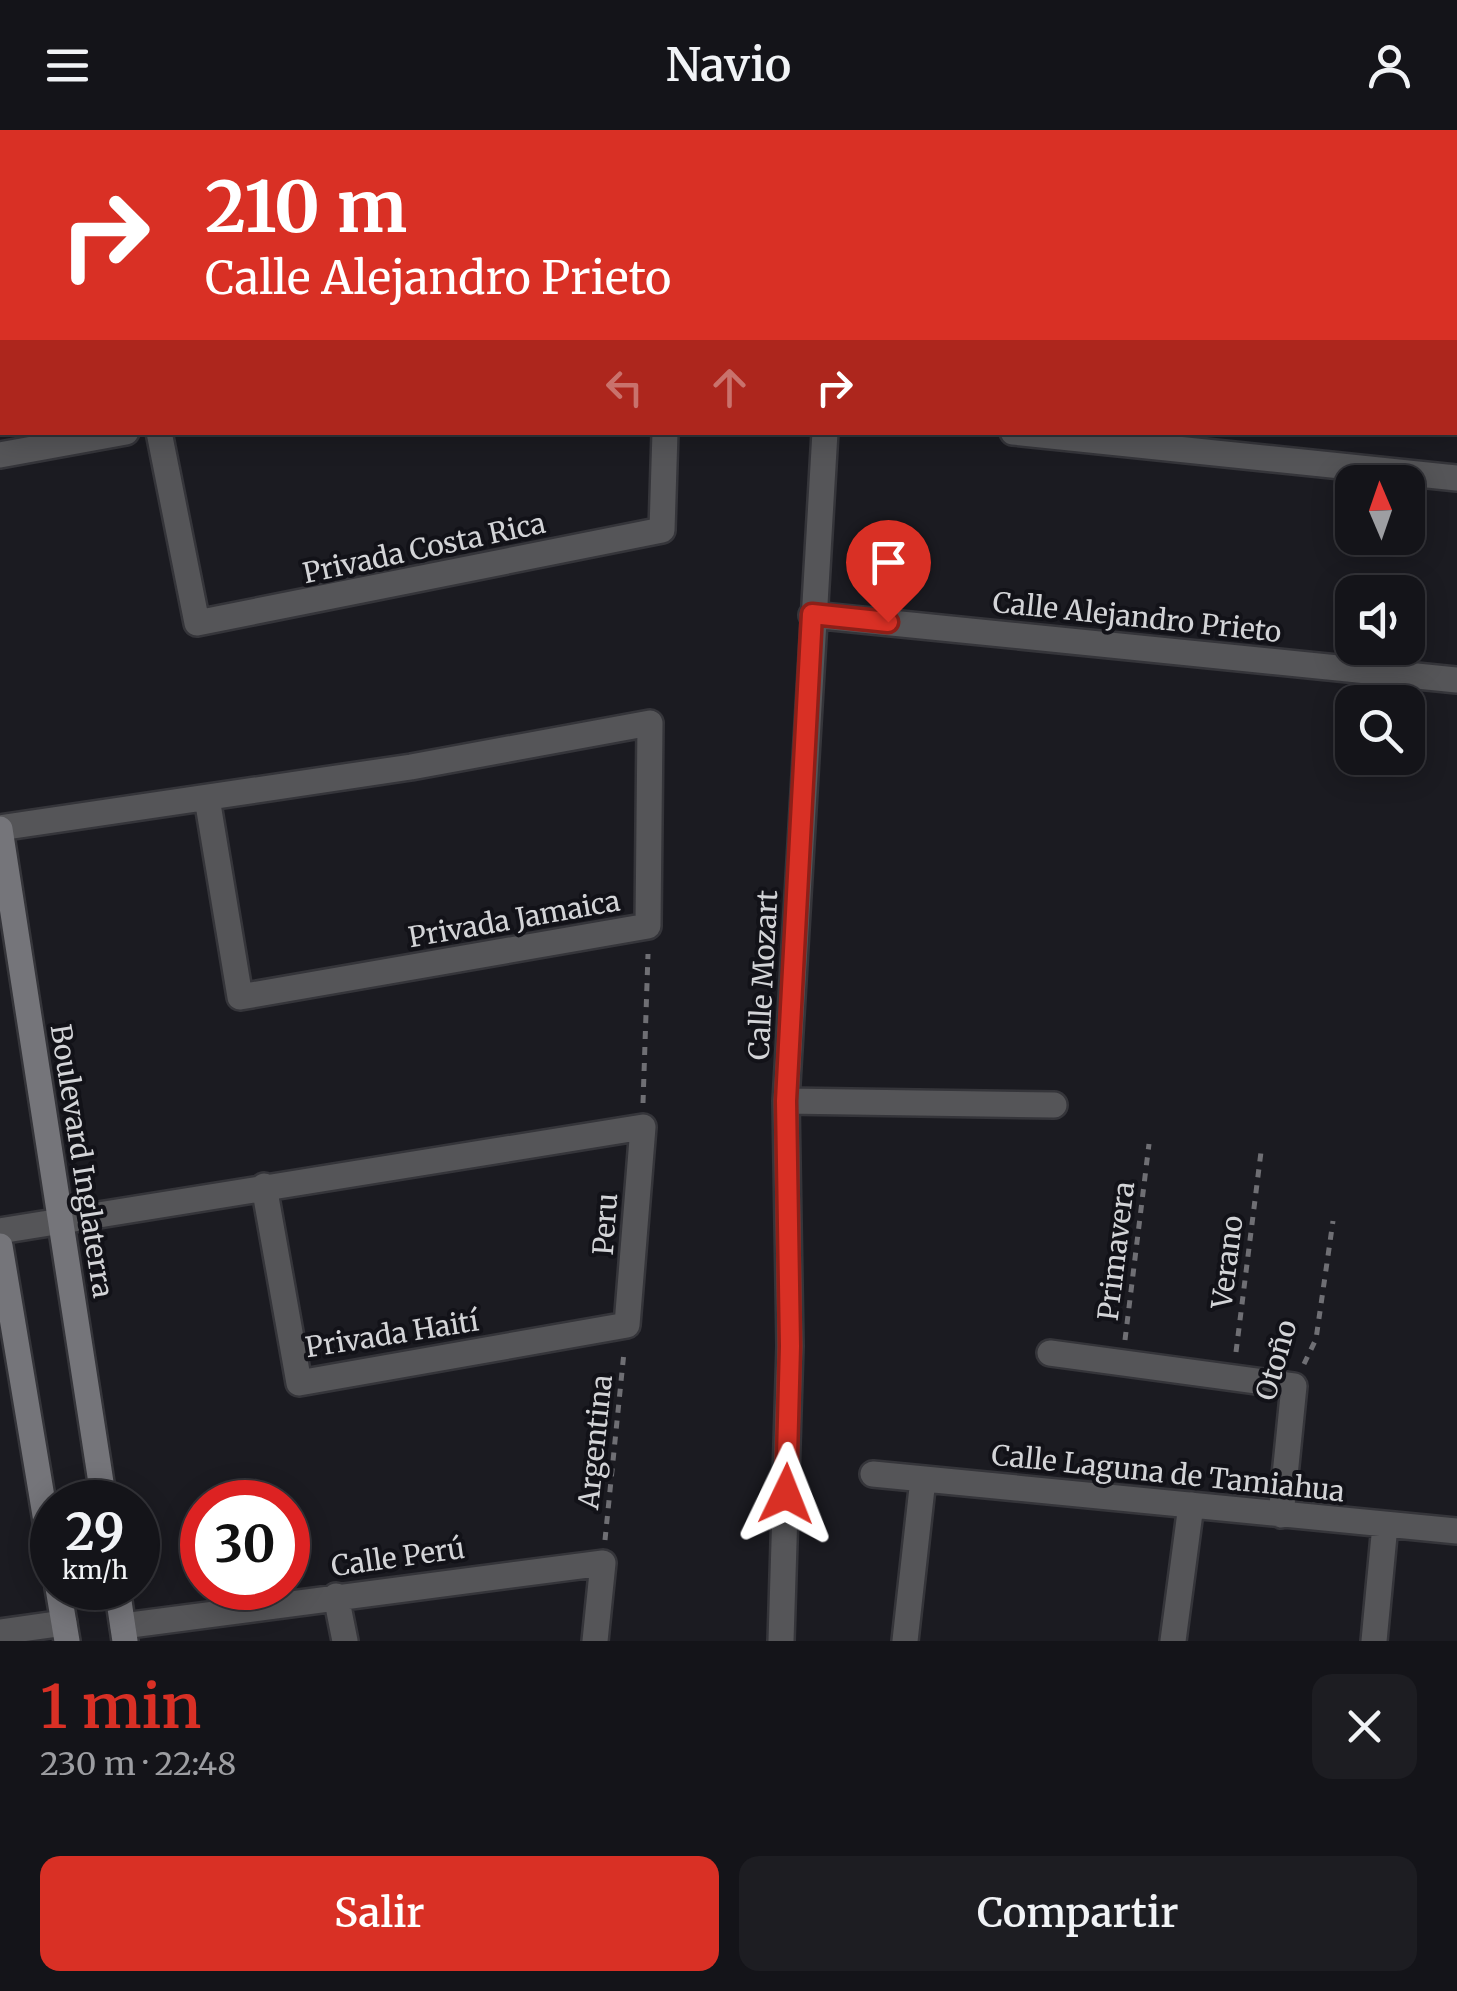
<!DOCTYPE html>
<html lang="es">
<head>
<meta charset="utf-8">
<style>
	body { margin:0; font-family:Merriweather,serif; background:#1d1d22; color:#f1f3f6; height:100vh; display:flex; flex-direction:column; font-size:38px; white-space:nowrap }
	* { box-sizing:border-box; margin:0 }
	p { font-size:32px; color:#9d9ea2 }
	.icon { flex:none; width:55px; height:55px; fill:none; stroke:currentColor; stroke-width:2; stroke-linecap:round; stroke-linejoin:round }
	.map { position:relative; height:1511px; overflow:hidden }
	.panel { display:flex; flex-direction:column; background:#141419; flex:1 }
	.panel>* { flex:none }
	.guide { position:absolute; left:0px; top:0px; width:1458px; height:305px; box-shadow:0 5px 25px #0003,0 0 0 2px #333338; background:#d93025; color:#fff; overflow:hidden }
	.needle { width:65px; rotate:358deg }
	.controls { position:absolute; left:1335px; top:335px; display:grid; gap:20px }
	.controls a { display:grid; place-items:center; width:90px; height:90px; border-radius:20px; background:#141419; box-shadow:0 5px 25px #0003,0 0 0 2px #333338; font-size:50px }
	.speed { position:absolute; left:30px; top:1350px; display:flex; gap:20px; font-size:50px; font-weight:700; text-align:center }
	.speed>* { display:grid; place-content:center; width:130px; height:130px; border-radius:50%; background:#141419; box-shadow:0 5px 25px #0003,0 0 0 2px #333338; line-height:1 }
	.speed small { font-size:25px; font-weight:400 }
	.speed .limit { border:15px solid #d22; background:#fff; color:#111 }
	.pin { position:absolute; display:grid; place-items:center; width:85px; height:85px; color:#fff; margin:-102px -42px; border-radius:50% 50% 50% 0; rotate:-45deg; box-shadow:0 0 10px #0007 }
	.pin .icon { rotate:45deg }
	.me { position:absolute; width:110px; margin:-55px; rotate:2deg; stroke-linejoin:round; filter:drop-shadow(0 0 8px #0008) }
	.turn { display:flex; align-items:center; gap:35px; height:210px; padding:0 40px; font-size:45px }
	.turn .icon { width:130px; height:130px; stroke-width:2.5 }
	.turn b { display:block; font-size:70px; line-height:85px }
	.lanes { display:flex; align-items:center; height:95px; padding:0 40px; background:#0003; justify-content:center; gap:50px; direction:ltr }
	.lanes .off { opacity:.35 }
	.round { display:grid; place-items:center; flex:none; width:105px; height:105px; border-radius:20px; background:#1d1d22 }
	.overview { display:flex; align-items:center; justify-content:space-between; height:170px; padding:0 40px }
	h1 { font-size:60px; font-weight:600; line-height:75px; color:#d93025 }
	.action { display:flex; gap:20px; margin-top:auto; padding:20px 40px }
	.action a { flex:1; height:115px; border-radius:20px; background:#d93025; color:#fff; font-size:40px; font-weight:600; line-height:115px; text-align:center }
	.action a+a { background:#1d1d22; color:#f1f3f6 }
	header { display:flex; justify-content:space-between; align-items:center; height:130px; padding:0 40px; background:#141419; font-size:45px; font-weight:600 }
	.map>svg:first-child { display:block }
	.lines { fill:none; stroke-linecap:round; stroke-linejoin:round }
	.street-casing { stroke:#35353a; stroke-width:30 }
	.secondary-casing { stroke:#35353a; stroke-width:30 }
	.path { stroke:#6f6f74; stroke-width:5; stroke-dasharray:8 8; stroke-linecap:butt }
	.street { stroke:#555558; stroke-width:25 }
	.secondary { stroke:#75757a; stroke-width:25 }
	.route-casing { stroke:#8d1f18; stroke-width:25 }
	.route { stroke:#d93025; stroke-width:18 }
	.labels { text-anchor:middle; stroke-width:8; stroke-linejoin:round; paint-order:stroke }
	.street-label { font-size:28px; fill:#d3d4d7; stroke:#121218 }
</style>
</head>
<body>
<header><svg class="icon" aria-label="menu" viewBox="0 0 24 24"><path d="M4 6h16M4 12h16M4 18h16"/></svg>Navio<svg class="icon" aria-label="person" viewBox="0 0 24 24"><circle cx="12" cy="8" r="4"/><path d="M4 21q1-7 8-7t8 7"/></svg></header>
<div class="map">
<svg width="1457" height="1511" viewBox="0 0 1457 1511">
	<rect width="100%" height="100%" fill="#1b1b21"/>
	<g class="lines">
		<defs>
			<path id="street" d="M845,2l1,-2
				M1455,137h2
				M159,302l38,191 465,-93 3,-98
				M1013,302l444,46
				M0,325l126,-23
				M812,485l645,65
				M0,698l411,-61 239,-44 -2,203 -408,71 -33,-199
				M786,971l268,4
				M0,1101l643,-104 -16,198 -328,58 -35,-197
				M1050,1223l244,33 -13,129
				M873,1344l584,57
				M336,1466l9,45
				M123,1496l480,-63 -8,78
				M0,1502l64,-9
				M781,1511l9,-295 -4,-245 39,-669
				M905,1511l18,-162
				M1173,1511l18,-136
				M1374,1511l11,-116"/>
			<path id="secondary" d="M1024,2l22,-2
				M0,129h2
				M0,699l104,673
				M0,1116l52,311
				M58,1458l9,53
				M117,1458l8,53"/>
		</defs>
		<use href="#street" class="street-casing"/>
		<use href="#secondary" class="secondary-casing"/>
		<path class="path" d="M643,973l5,-149
			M1125,1210l24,-196
			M1236,1222l25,-200
			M1304,1234l12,-25 17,-118
			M605,1410l19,-188"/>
		<use href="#street" class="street"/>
		<use href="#secondary" class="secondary"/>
	</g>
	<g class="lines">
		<defs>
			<path id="route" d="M786,1364l4,-148 -4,-245 26,-487 76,8"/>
		</defs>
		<use href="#route" class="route-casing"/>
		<use href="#route" class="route"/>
	</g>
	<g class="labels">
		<g class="street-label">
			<text transform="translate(424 418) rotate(-12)" y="10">Privada Costa Rica</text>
			<text transform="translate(1137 487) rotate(6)" y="10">Calle Alejandro Prieto</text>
			<text transform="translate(514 789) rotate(-10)" y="10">Privada Jamaica</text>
			<text transform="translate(763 845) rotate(-87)" y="10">Calle Mozart</text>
			<text transform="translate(82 1031) rotate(81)" y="10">Boulevard Inglaterra</text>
			<text transform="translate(605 1094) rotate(-86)" y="10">Peru</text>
			<text transform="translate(1116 1121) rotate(-83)" y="10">Primavera</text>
			<text transform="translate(1227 1132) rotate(-83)" y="10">Verano</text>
			<text transform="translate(392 1204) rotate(-9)" y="10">Privada Haití</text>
			<text transform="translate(1276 1230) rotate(-74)" y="10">Otoño</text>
			<text transform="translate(595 1312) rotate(-84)" y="10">Argentina</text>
			<text transform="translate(1168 1343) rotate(6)" y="10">Calle Laguna de Tamiahua</text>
			<text transform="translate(398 1427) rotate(-8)" y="10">Calle Perú</text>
		</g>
	</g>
</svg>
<div class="controls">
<a><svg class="needle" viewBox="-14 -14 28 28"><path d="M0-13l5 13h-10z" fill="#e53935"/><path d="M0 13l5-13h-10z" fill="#9d9ea2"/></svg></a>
<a><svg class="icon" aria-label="sound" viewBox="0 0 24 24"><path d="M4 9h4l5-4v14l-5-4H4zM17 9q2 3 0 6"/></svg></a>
<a><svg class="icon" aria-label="search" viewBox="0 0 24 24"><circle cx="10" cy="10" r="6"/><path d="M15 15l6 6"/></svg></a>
</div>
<div class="speed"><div>29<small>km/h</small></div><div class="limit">30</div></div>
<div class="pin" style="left:888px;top:492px;background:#d93025"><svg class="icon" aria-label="arrive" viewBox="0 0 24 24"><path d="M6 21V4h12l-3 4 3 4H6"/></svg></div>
<svg class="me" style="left:786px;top:1364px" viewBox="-20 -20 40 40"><path d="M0-17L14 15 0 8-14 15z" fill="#d93025" stroke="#fff" stroke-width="4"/></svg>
<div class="guide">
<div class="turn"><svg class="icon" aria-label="right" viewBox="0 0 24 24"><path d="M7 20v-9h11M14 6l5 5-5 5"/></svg><div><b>210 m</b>Calle Alejandro Prieto</div></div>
<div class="lanes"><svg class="icon off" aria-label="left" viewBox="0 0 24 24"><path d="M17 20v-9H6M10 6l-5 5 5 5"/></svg><svg class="icon off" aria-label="ahead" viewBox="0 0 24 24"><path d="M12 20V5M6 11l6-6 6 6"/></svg><svg class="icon" aria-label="right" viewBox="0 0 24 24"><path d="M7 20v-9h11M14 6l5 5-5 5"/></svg></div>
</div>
</div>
<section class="panel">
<div class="overview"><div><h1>1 min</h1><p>230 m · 22:48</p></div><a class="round"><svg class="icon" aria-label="close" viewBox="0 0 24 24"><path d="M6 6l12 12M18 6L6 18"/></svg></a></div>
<div class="action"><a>Salir</a><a>Compartir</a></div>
</section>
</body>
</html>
